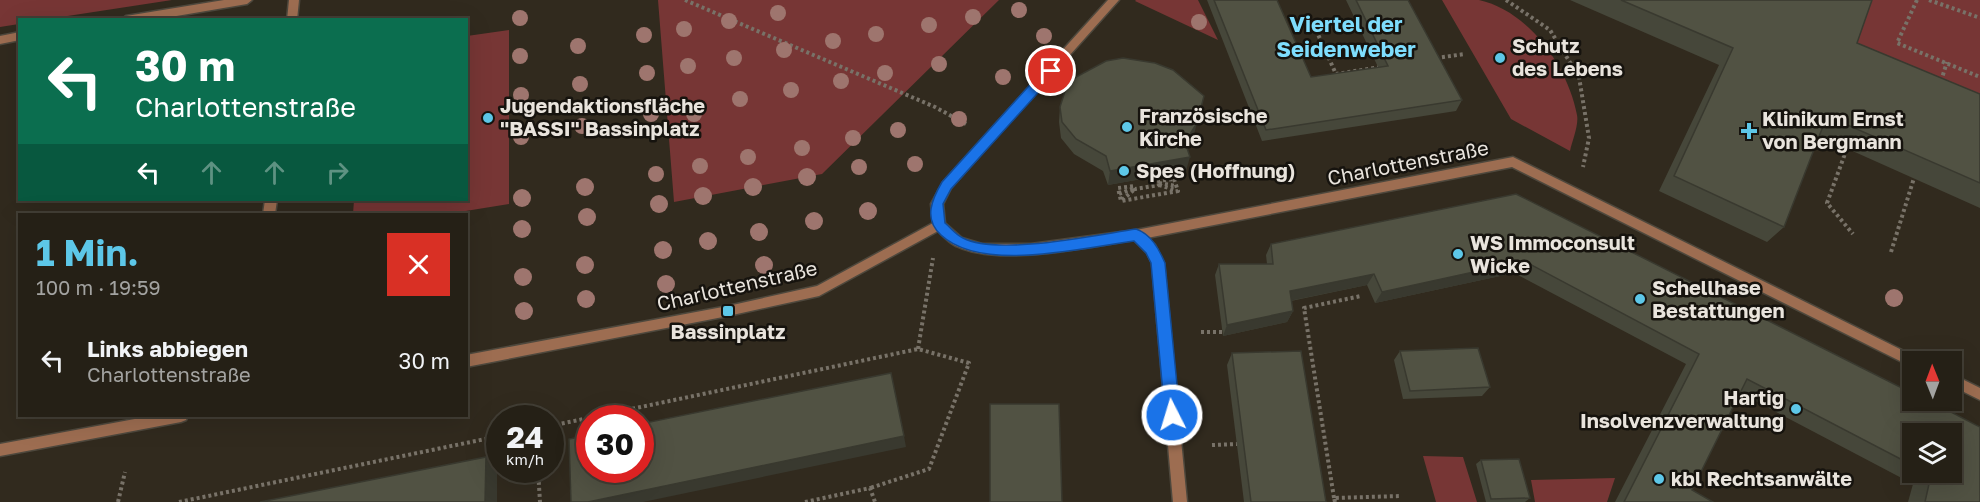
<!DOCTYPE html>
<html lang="de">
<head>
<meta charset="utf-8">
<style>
	body { margin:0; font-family:"Golos Text",sans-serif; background:#312d23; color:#f1f3f6; height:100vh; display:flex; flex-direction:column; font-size:22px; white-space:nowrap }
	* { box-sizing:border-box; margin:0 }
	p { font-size:20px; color:#a3a3a1 }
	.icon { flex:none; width:33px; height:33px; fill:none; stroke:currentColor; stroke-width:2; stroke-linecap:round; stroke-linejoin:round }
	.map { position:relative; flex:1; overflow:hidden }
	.sheet { position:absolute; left:18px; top:213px; width:450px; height:204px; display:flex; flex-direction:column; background:#252016; border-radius:0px; box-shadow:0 6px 24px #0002,0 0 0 2px #423e35 }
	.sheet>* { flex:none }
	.top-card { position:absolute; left:18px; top:18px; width:450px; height:183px; border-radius:0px; box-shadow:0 6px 24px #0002,0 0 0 2px #423e35; background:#0b6e4f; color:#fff; overflow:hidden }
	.needle { width:39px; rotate:359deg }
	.controls { position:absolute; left:1902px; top:351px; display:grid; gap:12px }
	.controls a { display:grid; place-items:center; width:60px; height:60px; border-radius:0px; background:#252016; box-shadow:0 6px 24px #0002,0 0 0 2px #423e35; font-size:30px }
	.speed { position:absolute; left:486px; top:405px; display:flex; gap:12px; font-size:30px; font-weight:700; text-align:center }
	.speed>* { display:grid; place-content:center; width:78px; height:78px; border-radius:50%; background:#252016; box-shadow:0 6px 24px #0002,0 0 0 2px #423e35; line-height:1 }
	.speed small { font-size:15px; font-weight:400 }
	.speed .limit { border:9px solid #d22; background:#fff; color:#111 }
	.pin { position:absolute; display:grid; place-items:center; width:51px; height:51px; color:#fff; margin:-26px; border:3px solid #fff; border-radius:50%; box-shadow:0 2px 6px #0007 }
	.me { position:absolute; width:66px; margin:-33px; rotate:355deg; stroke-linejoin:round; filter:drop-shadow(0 0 4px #0008) }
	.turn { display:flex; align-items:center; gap:21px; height:126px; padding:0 18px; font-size:27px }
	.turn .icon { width:78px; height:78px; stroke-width:2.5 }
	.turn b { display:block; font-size:42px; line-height:51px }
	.lanes { display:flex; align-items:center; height:57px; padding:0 18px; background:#0003; justify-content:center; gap:30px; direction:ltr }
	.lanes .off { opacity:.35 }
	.round { display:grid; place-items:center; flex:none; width:63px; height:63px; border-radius:0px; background:#312d23 }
	.overview { display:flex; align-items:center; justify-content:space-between; height:102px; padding:0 18px }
	h1 { font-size:36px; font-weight:700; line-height:45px; color:#5dc7e8 }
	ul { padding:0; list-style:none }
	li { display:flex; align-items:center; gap:18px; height:90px; padding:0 18px }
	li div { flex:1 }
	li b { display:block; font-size:22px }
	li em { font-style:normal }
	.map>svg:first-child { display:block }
	.green { fill:#773635 }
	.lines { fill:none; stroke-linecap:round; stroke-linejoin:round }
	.pedestrian-casing { stroke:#4e483d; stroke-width:3 }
	.minor-casing { stroke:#4e483d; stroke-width:3 }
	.path { stroke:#787268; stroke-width:4; stroke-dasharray:3 3; stroke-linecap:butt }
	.pedestrian { fill:#9d6d51; fill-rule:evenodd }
	.minor { fill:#9d6d51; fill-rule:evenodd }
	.tree { fill:#9e756e }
	.wall { fill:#46473a; fill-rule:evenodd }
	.shaded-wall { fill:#39392f }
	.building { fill:#515243; stroke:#39392f; stroke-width:1.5 }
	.route { fill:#1a73e8; stroke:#114b97; stroke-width:1.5 }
	.poi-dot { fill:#5dc7e8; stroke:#16130e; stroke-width:2 }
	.labels { text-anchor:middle; stroke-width:5; stroke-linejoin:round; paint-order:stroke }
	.poi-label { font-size:20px; font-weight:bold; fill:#e9e4dd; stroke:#16130e; text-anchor:start }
	.street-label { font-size:20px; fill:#e9e4dd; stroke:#16130e }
	.quarter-label { font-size:22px; font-weight:bold; fill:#7eddfd; stroke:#16130e }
</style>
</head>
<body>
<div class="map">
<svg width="1980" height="502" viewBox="0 0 1980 502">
	<rect width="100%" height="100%" fill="#312a1e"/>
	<path class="green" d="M0,0h172l-124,19 -28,1 -1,4 -19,3z
		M658,0h341l-177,174 -148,28z
		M1198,0l20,40 -83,-39 1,-1z
		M1442,0c12,0 26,0 37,0 50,11 89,67 98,115 2,10 -5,26 -7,36l-59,-32z
		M1862,0h118v119l-147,-42z
		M509,30v174l-62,10h-94l1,-14h112l1,-164z
		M1423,456l40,1 14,45h-41z
		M1615,478l-8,24h-72l-4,-22z"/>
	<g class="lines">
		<defs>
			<path id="pedestrian" d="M224,0h28l-5,4 -94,16h-32l5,-4z
				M289,0h10l-2,20h-10z
				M20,32v8l-20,4v-8z
				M265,200h12l-2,14h-12z"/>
			<path id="minor" d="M1108,0h11l-168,188 -8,16 2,19 17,15 20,6h49l105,-14 377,-73 405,201 2,4h-8v5l-400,-200 -365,71 8,7 9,18 23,239h-14l-21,-239 -5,-10 -13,-13c-48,7 -135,27 -178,6 -7,-3 -13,-10 -18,-15l-119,65 -91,20 -262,51v-12l262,-49 89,-20 116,-63 -2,-19 12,-22z
				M1952,374l28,14v12l-28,-14z
				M151,416h37l-2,4 -5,2 -181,34v-12z"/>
		</defs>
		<use href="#pedestrian" class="pedestrian-casing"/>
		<use href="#minor" class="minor-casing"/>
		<path class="path" d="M685,0l250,107 31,17
			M1506,0l44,30 29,47 10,61 -6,29
			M1917,0l-20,43 83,34
			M1929,0l51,18
			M1316,30l20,44 45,-7
			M1436,58l29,-4
			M1941,81l6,-19
			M1843,144l3,7 -19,52 26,31
			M1174,179l4,12 -57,10 -3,-13 16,-2 1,3 24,-4 -2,-4z
			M1159,183l17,3
			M1159,185l16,5
			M1119,194l15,-6
			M1122,200l13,-11
			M1891,252l23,-74
			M1201,332h21
			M918,349l15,-91
			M550,426l368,-77 51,14 -40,106 -59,19
			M1212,445l25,-1
			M538,470l2,32
			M1334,498l-30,-190 57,-12
			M118,502l7,-30
			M179,502l321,-66
			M805,502l65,-14 5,14
			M1335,502l-1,-4 67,-2"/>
		<use href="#pedestrian" class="pedestrian"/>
		<use href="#minor" class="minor"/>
	</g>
	<g class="tree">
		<circle cx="1019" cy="10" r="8"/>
		<circle cx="778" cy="13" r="8"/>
		<circle cx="973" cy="17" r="8"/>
		<circle cx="520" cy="18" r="8"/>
		<circle cx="729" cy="21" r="8"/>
		<circle cx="1199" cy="22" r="8"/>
		<circle cx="929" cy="25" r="8"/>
		<circle cx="684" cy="29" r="8"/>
		<circle cx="876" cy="34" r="8"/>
		<circle cx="644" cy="35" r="8"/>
		<circle cx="1044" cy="36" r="8"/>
		<circle cx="833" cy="41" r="8"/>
		<circle cx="578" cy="46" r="8"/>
		<circle cx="784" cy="50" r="8"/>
		<circle cx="520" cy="56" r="8"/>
		<circle cx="734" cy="58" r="8"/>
		<circle cx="939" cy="64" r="8"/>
		<circle cx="688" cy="66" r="8"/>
		<circle cx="647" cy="73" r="8"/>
		<circle cx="885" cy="73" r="8"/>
		<circle cx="1003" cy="77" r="8"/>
		<circle cx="841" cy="81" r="8"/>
		<circle cx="580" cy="84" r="8"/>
		<circle cx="791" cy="90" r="8"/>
		<circle cx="521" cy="95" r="8"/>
		<circle cx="740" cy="99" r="8"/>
		<circle cx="651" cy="114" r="8"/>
		<circle cx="694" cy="114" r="8"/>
		<circle cx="959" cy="119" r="8"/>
		<circle cx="582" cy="126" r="8"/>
		<circle cx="898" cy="130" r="8"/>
		<circle cx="521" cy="137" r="8"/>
		<circle cx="853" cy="138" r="8"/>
		<circle cx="802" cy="148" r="8"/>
		<circle cx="748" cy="157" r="8"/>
		<circle cx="915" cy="164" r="8"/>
		<circle cx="700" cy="166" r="8"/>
		<circle cx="859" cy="167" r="8"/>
		<circle cx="656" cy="174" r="8"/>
		<circle cx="807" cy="177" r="9"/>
		<circle cx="585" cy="187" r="9"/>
		<circle cx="753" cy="187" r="9"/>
		<circle cx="703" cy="196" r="9"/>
		<circle cx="522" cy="198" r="9"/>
		<circle cx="659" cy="204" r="9"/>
		<circle cx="868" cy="211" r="9"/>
		<circle cx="587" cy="217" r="9"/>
		<circle cx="814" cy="221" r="9"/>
		<circle cx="522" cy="229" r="9"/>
		<circle cx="759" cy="232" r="9"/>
		<circle cx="708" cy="241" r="9"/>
		<circle cx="663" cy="250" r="9"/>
		<circle cx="585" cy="265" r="9"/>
		<circle cx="764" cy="265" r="9"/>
		<circle cx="523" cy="277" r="9"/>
		<circle cx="666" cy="284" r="9"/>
		<circle cx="1894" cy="298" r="9"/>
		<circle cx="586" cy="299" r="9"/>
		<circle cx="524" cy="311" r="9"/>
	</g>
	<path class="wall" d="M1207,0h70l34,77 67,-10 -32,-67h62l54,100 -6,11 -194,30z
		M1570,0h302l-15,43 123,51v114l-161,-72 -35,91 -17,15 -108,-51 60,-126z
		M1060,107l133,31 -6,10 -1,23 -78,14 -5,-14 -29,-17 -13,-16 -2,-16z
		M1516,194l396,199v7h16l52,27v75h-72l5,-18 -173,-91 -48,97 21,12h-98l71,-138 -172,-91 -139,30 -8,-18 -76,16 2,10 -6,11 -64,14 -8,-61 4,-11h48l-1,-9 5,-11zM1912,434h40v38h-40z
		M1400,351l90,36 -8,9 -79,3 -9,-39z
		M1232,353l94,149h-82l-17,-137z
		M1481,460l49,38 -5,4h-39l-10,-38z"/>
	<path class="shaded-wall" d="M1200,112l-7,26 -12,19 4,-15z
		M1190,157l-4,14 -78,14 2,-14z
		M1524,261l-10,12 -139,30 7,-11z
		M1374,274l-7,11 -83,17 6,-11z
		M1293,311l-6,11 -64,14 4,-11z
		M904,436l2,11 -263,55h-55z
		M486,457l11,10v35h-12z"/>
	<path class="building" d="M1214,0h63l34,77 77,-11 -32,-66h52l54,100 -196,30z
		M1621,0h251l-15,43 123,51v89l-153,-67 -43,111 -110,-51 59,-128z
		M1123,58l32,5 18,7 31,26 -7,27 -12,19 5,15 -80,14 -4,-15 -30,-17 -14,-17 -2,-15 6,-19 10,-11 30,-16z
		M1516,194l396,199v7h16l52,27v75h-55l6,-27 -5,-3h26v-38h-40v31l-165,-86 -55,111 21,12h-89l75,-148 -175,-93 -142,31 -8,-18 -84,17 3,20 -66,14 -8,-61h54l-2,-20z
		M1478,348l12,39 -80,4 -10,-40z
		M1301,351l25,151h-75l-19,-149z
		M891,373l13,63 -316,66h-17l-2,-63 21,-4v35h50v-46z
		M990,404h69l3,98h-72z
		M486,457l-1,45h-225z
		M1519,459l11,39 -39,1 -10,-39z"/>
	<path class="route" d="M1051,66l6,5 -2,3 -104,115 -8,15 2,19c6,5 11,12 18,15 35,18 132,-3 173,-9 15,5 23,20 29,34l15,152 -2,5 -6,2 -5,-2 -2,-5 -14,-152 -5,-10 -12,-12c-53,7 -152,32 -193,-6 -18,-16 -9,-36 1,-53l104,-115z"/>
	<g class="poi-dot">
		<circle cx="1500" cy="58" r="6"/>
		<circle cx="488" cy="118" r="6"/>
		<circle cx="1127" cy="127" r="6"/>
		<path d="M1746 122h6v6h6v6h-6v6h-6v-6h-6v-6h6z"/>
		<circle cx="1124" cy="171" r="6"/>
		<circle cx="1458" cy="254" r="6"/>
		<circle cx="1640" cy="299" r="6"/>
		<rect x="722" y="305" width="12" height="12" rx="3"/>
		<circle cx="1796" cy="409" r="6"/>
		<circle cx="1659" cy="479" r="6"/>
	</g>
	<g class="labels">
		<g class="poi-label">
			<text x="1512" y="53">Schutz<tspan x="1512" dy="23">des Lebens</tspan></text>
			<text x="500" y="113">Jugendaktionsfläche<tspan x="500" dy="23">"BASSI" Bassinplatz</tspan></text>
			<text x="1139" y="123">Französische<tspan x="1139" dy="23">Kirche</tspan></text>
			<text x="1762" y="126">Klinikum Ernst<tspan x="1762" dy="23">von Bergmann</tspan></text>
			<text x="1136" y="178">Spes (Hoffnung)</text>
			<text x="1470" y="250">WS Immoconsult<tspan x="1470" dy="23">Wicke</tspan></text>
			<text x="1652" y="295">Schellhase<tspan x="1652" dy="23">Bestattungen</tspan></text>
			<text x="728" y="339" text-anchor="middle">Bassinplatz</text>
			<text x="1784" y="405" text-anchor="end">Hartig<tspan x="1784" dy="23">Insolvenzverwaltung</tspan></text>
			<text x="1671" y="486">kbl Rechtsanwälte</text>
		</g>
		<g class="street-label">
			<text transform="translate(1408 163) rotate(-11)" y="7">Charlottenstraße</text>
			<text transform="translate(737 286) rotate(-13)" y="7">Charlottenstraße</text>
		</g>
		<g class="quarter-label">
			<text x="1346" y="32">Viertel der<tspan x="1346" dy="25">Seidenweber</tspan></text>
		</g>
	</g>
</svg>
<div class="controls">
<a><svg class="needle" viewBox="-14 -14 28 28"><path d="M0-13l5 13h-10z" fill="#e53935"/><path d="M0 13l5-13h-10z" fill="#a3a3a1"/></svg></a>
<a><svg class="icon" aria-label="layers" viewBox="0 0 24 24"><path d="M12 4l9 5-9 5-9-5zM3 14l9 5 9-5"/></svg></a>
</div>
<div class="speed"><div>24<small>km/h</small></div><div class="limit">30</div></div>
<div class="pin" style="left:1051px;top:71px;background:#d93025"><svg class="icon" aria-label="arrive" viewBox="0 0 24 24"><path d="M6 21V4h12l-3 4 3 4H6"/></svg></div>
<svg class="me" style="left:1172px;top:415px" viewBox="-20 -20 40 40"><circle r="17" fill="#1a73e8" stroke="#fff" stroke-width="3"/><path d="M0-11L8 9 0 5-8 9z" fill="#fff"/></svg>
<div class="top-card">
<div class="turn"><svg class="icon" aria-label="left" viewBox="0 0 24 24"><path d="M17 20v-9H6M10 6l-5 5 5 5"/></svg><div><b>30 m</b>Charlottenstraße</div></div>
<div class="lanes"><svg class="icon" aria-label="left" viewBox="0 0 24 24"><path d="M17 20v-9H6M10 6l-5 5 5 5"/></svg><svg class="icon off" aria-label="ahead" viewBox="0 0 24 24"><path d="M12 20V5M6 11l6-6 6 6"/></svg><svg class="icon off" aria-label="ahead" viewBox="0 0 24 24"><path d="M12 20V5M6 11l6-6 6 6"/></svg><svg class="icon off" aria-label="right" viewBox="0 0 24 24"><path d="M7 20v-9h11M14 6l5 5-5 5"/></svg></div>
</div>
<section class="sheet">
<div class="overview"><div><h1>1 Min.</h1><p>100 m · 19:59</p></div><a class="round" style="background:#d93025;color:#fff"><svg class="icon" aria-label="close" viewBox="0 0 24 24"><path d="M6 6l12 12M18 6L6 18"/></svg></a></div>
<ul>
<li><svg class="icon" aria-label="left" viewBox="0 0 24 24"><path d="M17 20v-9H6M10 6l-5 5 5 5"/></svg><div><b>Links abbiegen</b><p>Charlottenstraße</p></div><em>30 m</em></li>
</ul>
</section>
</div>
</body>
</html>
